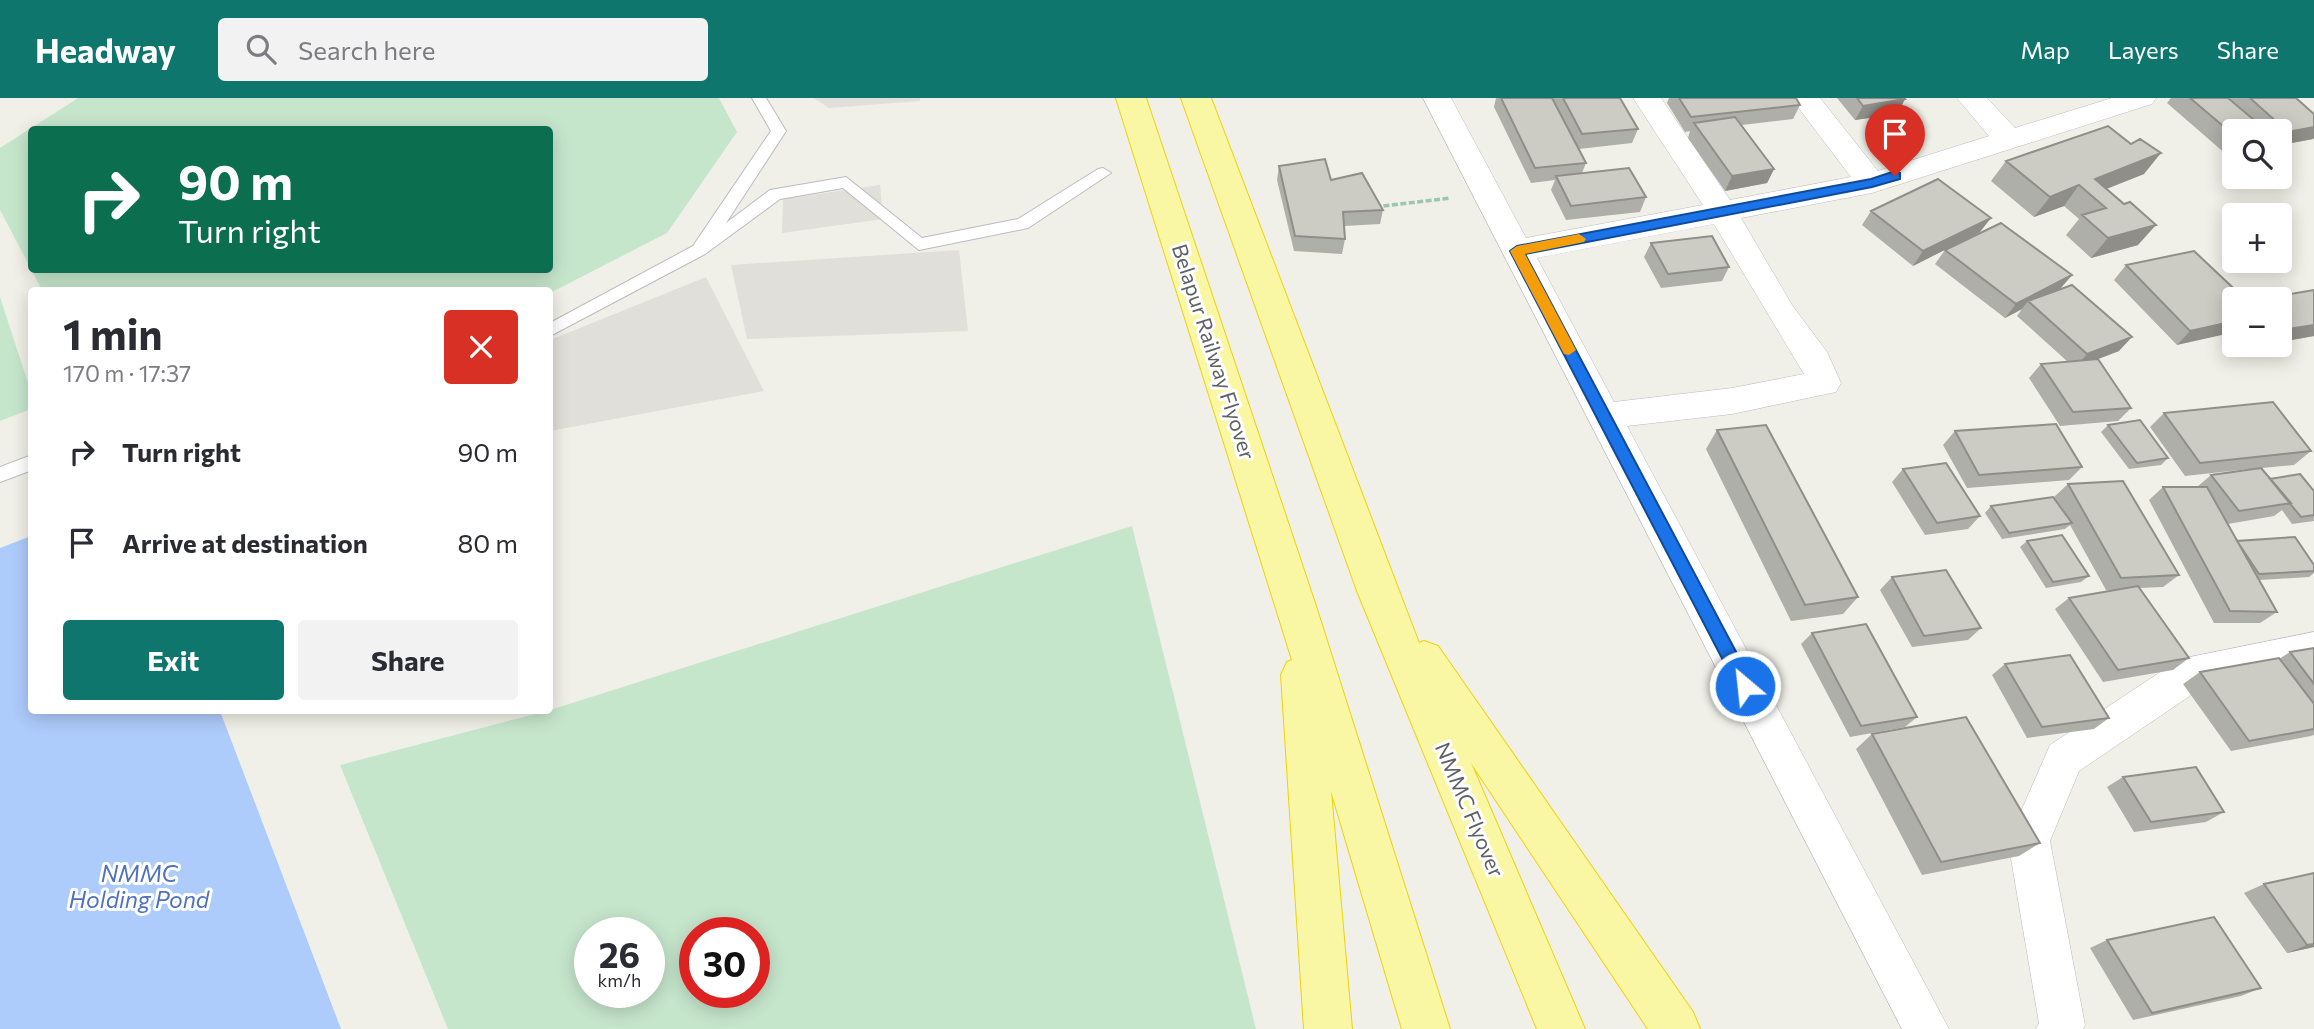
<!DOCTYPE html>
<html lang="en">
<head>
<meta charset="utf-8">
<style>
	body { margin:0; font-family:Commissioner,sans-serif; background:#f2f2f3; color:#2b2b33; height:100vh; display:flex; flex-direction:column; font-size:26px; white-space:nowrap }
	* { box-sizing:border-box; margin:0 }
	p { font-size:23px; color:#7c7c81 }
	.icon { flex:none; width:38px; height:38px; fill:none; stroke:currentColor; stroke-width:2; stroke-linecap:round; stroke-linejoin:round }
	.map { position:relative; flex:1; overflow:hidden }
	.drawer { position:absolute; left:28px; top:189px; width:525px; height:427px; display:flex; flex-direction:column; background:#fff; border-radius:7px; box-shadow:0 4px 18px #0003 }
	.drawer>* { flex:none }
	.banner { position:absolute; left:28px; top:28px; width:525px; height:147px; border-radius:7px; box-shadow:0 4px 18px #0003; background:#0b6e4f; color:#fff; overflow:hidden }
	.tools { position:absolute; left:2222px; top:21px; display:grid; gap:14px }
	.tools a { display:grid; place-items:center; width:70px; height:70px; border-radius:7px; background:#fff; box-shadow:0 4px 18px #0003; font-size:35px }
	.speed { position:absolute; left:574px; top:819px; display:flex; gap:14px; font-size:35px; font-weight:700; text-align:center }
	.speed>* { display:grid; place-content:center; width:91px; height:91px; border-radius:50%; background:#fff; box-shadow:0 4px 18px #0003; line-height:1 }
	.speed small { font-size:18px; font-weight:400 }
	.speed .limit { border:10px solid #d22; background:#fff; color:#111 }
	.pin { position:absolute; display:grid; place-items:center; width:60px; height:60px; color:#fff; margin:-72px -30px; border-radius:50% 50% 50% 0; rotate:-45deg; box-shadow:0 0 7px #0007 }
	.pin .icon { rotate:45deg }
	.me { position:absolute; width:77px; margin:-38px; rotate:332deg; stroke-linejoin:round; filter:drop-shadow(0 0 5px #0008) }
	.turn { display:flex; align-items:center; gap:24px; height:147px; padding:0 35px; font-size:32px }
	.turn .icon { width:91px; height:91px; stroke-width:2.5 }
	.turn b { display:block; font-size:49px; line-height:60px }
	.round { display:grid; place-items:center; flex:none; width:74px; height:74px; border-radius:7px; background:#f2f2f3 }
	.head { display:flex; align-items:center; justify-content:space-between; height:119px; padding:0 35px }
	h1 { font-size:42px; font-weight:700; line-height:52px }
	.action { display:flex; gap:14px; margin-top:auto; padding:14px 35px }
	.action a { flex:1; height:80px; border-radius:7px; background:#0f766e; color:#fff; font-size:28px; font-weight:700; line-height:80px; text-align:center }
	.action a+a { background:#f2f2f3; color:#2b2b33 }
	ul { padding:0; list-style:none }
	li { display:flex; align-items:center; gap:21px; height:91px; padding:0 35px }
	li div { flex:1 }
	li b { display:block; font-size:26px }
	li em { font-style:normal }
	header { display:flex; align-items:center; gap:42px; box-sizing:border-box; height:98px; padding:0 35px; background:#0f766e; color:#fff }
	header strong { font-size:33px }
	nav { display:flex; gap:38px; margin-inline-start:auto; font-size:24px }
	.search { width:490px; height:63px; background:#f2f2f3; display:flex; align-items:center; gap:18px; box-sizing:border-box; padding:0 24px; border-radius:7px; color:#7c7c81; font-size:26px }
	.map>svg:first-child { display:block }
	.industrial { fill:#e0dfda }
	.green { fill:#c6e6cc; fill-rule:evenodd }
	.water { fill:#adcbfb }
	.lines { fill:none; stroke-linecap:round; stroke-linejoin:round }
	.service-casing { stroke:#babbc1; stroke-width:2 }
	.minor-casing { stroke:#babbc1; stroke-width:1 }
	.trunk-casing { stroke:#eed20a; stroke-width:2 }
	.path { stroke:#9ec5b0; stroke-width:3.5; stroke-dasharray:6 2.5; stroke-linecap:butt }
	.service { fill:#fff; fill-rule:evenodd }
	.minor { fill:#fff; fill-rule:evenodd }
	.trunk { fill:#faf7a4; fill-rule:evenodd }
	.wall { fill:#afafa9 }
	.shaded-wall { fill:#8f8e89 }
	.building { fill:#cccbc4; stroke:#8f8e89; stroke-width:2 }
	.route { fill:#1a73e8; stroke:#114b97; stroke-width:2 }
	.slow { fill:#f59e0b }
	.labels { text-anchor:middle; stroke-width:6; stroke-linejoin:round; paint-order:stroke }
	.street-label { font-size:21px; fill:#5f6167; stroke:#fff }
	.water-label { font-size:23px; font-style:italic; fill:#4f71c0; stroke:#fff }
</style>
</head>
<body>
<header>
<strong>Headway</strong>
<div class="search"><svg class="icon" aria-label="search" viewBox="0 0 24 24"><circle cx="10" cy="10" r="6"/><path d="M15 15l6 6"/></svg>Search here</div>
<nav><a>Map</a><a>Layers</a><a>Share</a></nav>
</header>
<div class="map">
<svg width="2314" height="931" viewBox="0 0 2314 931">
	<rect width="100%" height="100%" fill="#f0f0e8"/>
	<path class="industrial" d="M814,0h106v3l-91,7z
		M880,87l3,34 -101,14 1,-34z
		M959,152l9,81 -221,8 -16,-74z
		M706,179l58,114 -214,40v-91z"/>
	<path class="green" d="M78,0h641l18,34 -70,101 -117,60v-3h-508l-42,-80v-62zM32,32h518v140h-518z
		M0,199l31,95v17l-31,12z
		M1132,428l124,503h-808l-108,-264 210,-55zM590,835h59v59h-59zM695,835h59v59h-59z"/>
	<path class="water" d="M31,438l1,174 188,1 121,318h-341v-481z"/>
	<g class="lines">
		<defs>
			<path id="service" d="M752,0h14l20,33 -60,92 44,-33 76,-13 76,61 96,-19 80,-50 5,-1 8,5 -83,55 -109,22 -76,-62 -63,11 -75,55 -155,82v-13l143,-77 78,-115z
				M32,357v15l-32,12v-15z"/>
			<path id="minor" d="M1423,0h28l75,140 177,-33 -70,-107h28l69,102 121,-23 -60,-79h29l58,73 111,-35 -32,-38h30l28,30 97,-30h44l-4,6 -280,89 -131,25 51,87 35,47 14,31 -5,9 -104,22 -105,12 322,603h-47zM1714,126l90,150 -72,14 -118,14 -77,-144z
				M2314,534v34l-111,21 -124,84 -29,70 35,184 -2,4h-47l3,-6 -31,-182 42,-96 130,-86z"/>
			<path id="trunk" d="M1116,0h30l170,508 134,423h-48l-71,-238 21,238h-48l-23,-354 6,-13 5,-2z
				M1181,0h30l208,545 5,-2 14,5 255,366 7,17h-52l-177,-266 114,266h-48l-180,-438z"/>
		</defs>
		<use href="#service" class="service-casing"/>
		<use href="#minor" class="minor-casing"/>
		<use href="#trunk" class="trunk-casing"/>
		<path class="path" d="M1375,109l75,-9"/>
		<use href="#service" class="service"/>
		<use href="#minor" class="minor"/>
		<use href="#trunk" class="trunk"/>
	</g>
	<path class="wall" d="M1496,0h124l18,31 -6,14 -53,6 7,14 -4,10 64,24 -6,15 -74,8 -15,-30 4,-10 -24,3 -37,-76z
		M1669,0h127l4,7 -7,14 -51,6 32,44 -7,14 -42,8 -37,-53 2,-7 -5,1 -18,-29z
		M1837,0h67l1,1 -8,15 -42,6z
		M2171,0h125l17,41 -33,6v-14h-45v31l-68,-59z
		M2006,63l138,13 -38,15 32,56 -47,13 -25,-23 13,-16 -15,-13 -30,11 -43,-36z
		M1279,68l52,14 52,30 -3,14 -36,2 1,13 -3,15 -48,-3 -17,-71z
		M1871,113l109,21 -67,34 -51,-41z
		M1651,145l78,24 -7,14 -61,7 -17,-31z
		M1945,152l127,25 -12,14 59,62 -22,8 34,49 -13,13 -58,5 -31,-48 12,-14 27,-2 -51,-46 5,-7 -17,9 -70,-54z
		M2126,167l119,34 -68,46 -63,-65z
		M2314,192v46l-34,6v-43z
		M2164,315l147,38 -17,14 -32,3 8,11 44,12v30l-22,3 -10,-14 -8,6 -46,8 9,17 77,24v8l-5,4 -50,3 18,32 -17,11h-46l-65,-123 14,-13h34l14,-12 38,-6 -64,7 -35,-49z
		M2108,327l60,33 -7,7 -32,4 -28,-37z
		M1717,332l141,167 -15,17 -52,7 -85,-172z
		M1955,333l127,36 -13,13 -102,8 -24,-43z
		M1903,371l77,47 -12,13 -43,6 -33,-53z
		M2068,386l111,91 -16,12 -24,1 50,70 -16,12 -70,12 -48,-73 14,-11 49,-8h-12l-36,-65 -5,4 -63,10 -17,-26 6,-7 63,-9z
		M2027,443l62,35 -8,6 -35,6 -26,-41z
		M1892,479l89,51 -13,12 -56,7 -32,-57z
		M1812,535l105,84 -12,10 -55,10 -49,-93z
		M2314,550v87l-3,1 -80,15 -48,-67 17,-12 79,-13 11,-7z
		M2005,566l104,54 -15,11 -67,9 -35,-63z
		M1872,636l168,109 -21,13 -97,19 -66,-126z
		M2123,679l101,35 -18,10 -72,10 -27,-45z
		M2264,786l50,63 -27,6 -43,-60z
		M2107,842l154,48 -20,8 -108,24 -43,-72z"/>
	<path class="shaded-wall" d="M1905,1l-8,15 -42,6 8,-14z
		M2314,29v11l-1,1 -33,6v-4l8,-9z
		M2161,55l-17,21 -53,21 4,-16z
		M1774,71l-7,14 -42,8 7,-15z
		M2079,87l-15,21 -30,11 16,-20z
		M1991,120l-11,14 -67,34 10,-15z
		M2156,127l-18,20 -47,13 17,-20z
		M2072,177l-12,14 -32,12 -6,8 -17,9 11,-14z
		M2235,223v11l-58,13 13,-14z
		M2314,227v11l-34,6v-5l8,-8z
		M2132,239l-13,14 -44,17 12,-14z
		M2314,846v3l-27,6 20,-8z"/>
	<path class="building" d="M1501,0h51l34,65 -51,5z
		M1563,0h57l18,31 -56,5z
		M1679,0h117l4,7 -109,12z
		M1857,0h47l1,1 -42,7z
		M2190,0h38l39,33h-32v5z
		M2250,0h46l18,16v13l-26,5z
		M1735,19l39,52 -42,7 -38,-53z
		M2108,28l23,18 9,-5 21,14 -66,26 29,25 6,-2 26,23 -48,13 -26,-23 24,-7 -27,-23 -29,12 -44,-36z
		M1325,61l6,21 31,-7 21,37 -40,2 2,27 -50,-3 -16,-70z
		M1629,70l17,29 -75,9 -15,-30z
		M1938,81l53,39 -68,33 -52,-40z
		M2001,125l71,52 -56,29 -71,-54z
		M1712,138l17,31 -61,7 -17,-31z
		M2194,153l51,48h-10v22l-45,10 -64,-66z
		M2072,187l60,52 -45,17 -59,-53z
		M2314,192v35l-26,4 -8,-8v-22h-18z
		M2098,261l33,49 -58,4 -32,-48z
		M2273,304l38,49 -111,12 -36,-50z
		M2140,322l28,38 -31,5 -29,-38z
		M2056,326l26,43 -103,8 -24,-44z
		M1766,327l92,172 -53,8 -88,-175z
		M1946,365l34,53 -43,7 -34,-54z
		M2261,370l30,35 -52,8 -28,-36z
		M2300,376l14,17v24l-13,2 -31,-38z
		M2123,383l56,94 -58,3 -53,-94z
		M2163,389h44l70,125 -47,-1z
		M2053,399l19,26 -63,10 -18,-27z
		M2062,437l27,41 -36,6 -26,-41z
		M2295,439l19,28v6l-55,3 -22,-33z
		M1946,472l35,58 -57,8 -32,-59z
		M2138,488l51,72 -71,12 -49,-72z
		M1866,526l51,93 -56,9 -49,-93z
		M2314,550v36l-24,-32z
		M2070,557l39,63 -67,9 -37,-63z
		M2279,560l35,46v25l-65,12 -49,-69z
		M1966,619l74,126 -99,19 -69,-128z
		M2196,669l28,45 -73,10 -28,-45z
		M2314,775v71l-7,1 -43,-61z
		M2214,819l47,71 -109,25 -45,-73z"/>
	<path class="route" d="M1895,73l5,2v6l-28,8 -347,67 226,426 3,6 -3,5 -6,2 -6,-2 -229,-440 7,-5 354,-67z"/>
	<path class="slow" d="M1579,136l7,5 -2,3 -59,12 51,96 -7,5 -5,-1 -54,-103 7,-5z"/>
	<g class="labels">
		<g class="street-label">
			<text transform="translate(1213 254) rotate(72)" y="7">Belapur Railway Flyover</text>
			<text transform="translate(1469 712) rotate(67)" y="7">NMMC Flyover</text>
		</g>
		<g class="water-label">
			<text x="139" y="784">NMMC<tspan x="139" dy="26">Holding Pond</tspan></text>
		</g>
	</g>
</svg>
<div class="tools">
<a><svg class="icon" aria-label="search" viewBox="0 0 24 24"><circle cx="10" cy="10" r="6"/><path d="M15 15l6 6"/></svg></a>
<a>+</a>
<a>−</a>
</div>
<div class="speed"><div>26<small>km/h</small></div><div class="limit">30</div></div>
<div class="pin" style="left:1895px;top:78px;background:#d93025"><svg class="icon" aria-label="arrive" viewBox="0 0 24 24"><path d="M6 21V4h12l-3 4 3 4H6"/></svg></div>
<svg class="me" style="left:1745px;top:588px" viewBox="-20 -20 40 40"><circle r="17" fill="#1a73e8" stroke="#fff" stroke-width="3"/><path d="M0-11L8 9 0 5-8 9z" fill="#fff"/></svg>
<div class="banner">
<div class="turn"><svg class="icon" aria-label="right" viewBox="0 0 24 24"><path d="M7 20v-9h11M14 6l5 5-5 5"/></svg><div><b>90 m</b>Turn right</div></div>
</div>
<section class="drawer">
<div class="head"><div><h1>1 min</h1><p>170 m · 17:37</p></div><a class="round" style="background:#d93025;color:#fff"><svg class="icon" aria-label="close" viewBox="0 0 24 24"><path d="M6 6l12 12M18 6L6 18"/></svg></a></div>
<ul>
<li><svg class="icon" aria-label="right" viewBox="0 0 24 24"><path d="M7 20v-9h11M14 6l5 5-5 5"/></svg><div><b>Turn right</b></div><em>90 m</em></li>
<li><svg class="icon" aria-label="arrive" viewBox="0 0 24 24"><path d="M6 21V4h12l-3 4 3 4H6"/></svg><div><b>Arrive at destination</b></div><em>80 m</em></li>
</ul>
<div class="action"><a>Exit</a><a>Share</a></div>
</section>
</div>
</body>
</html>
